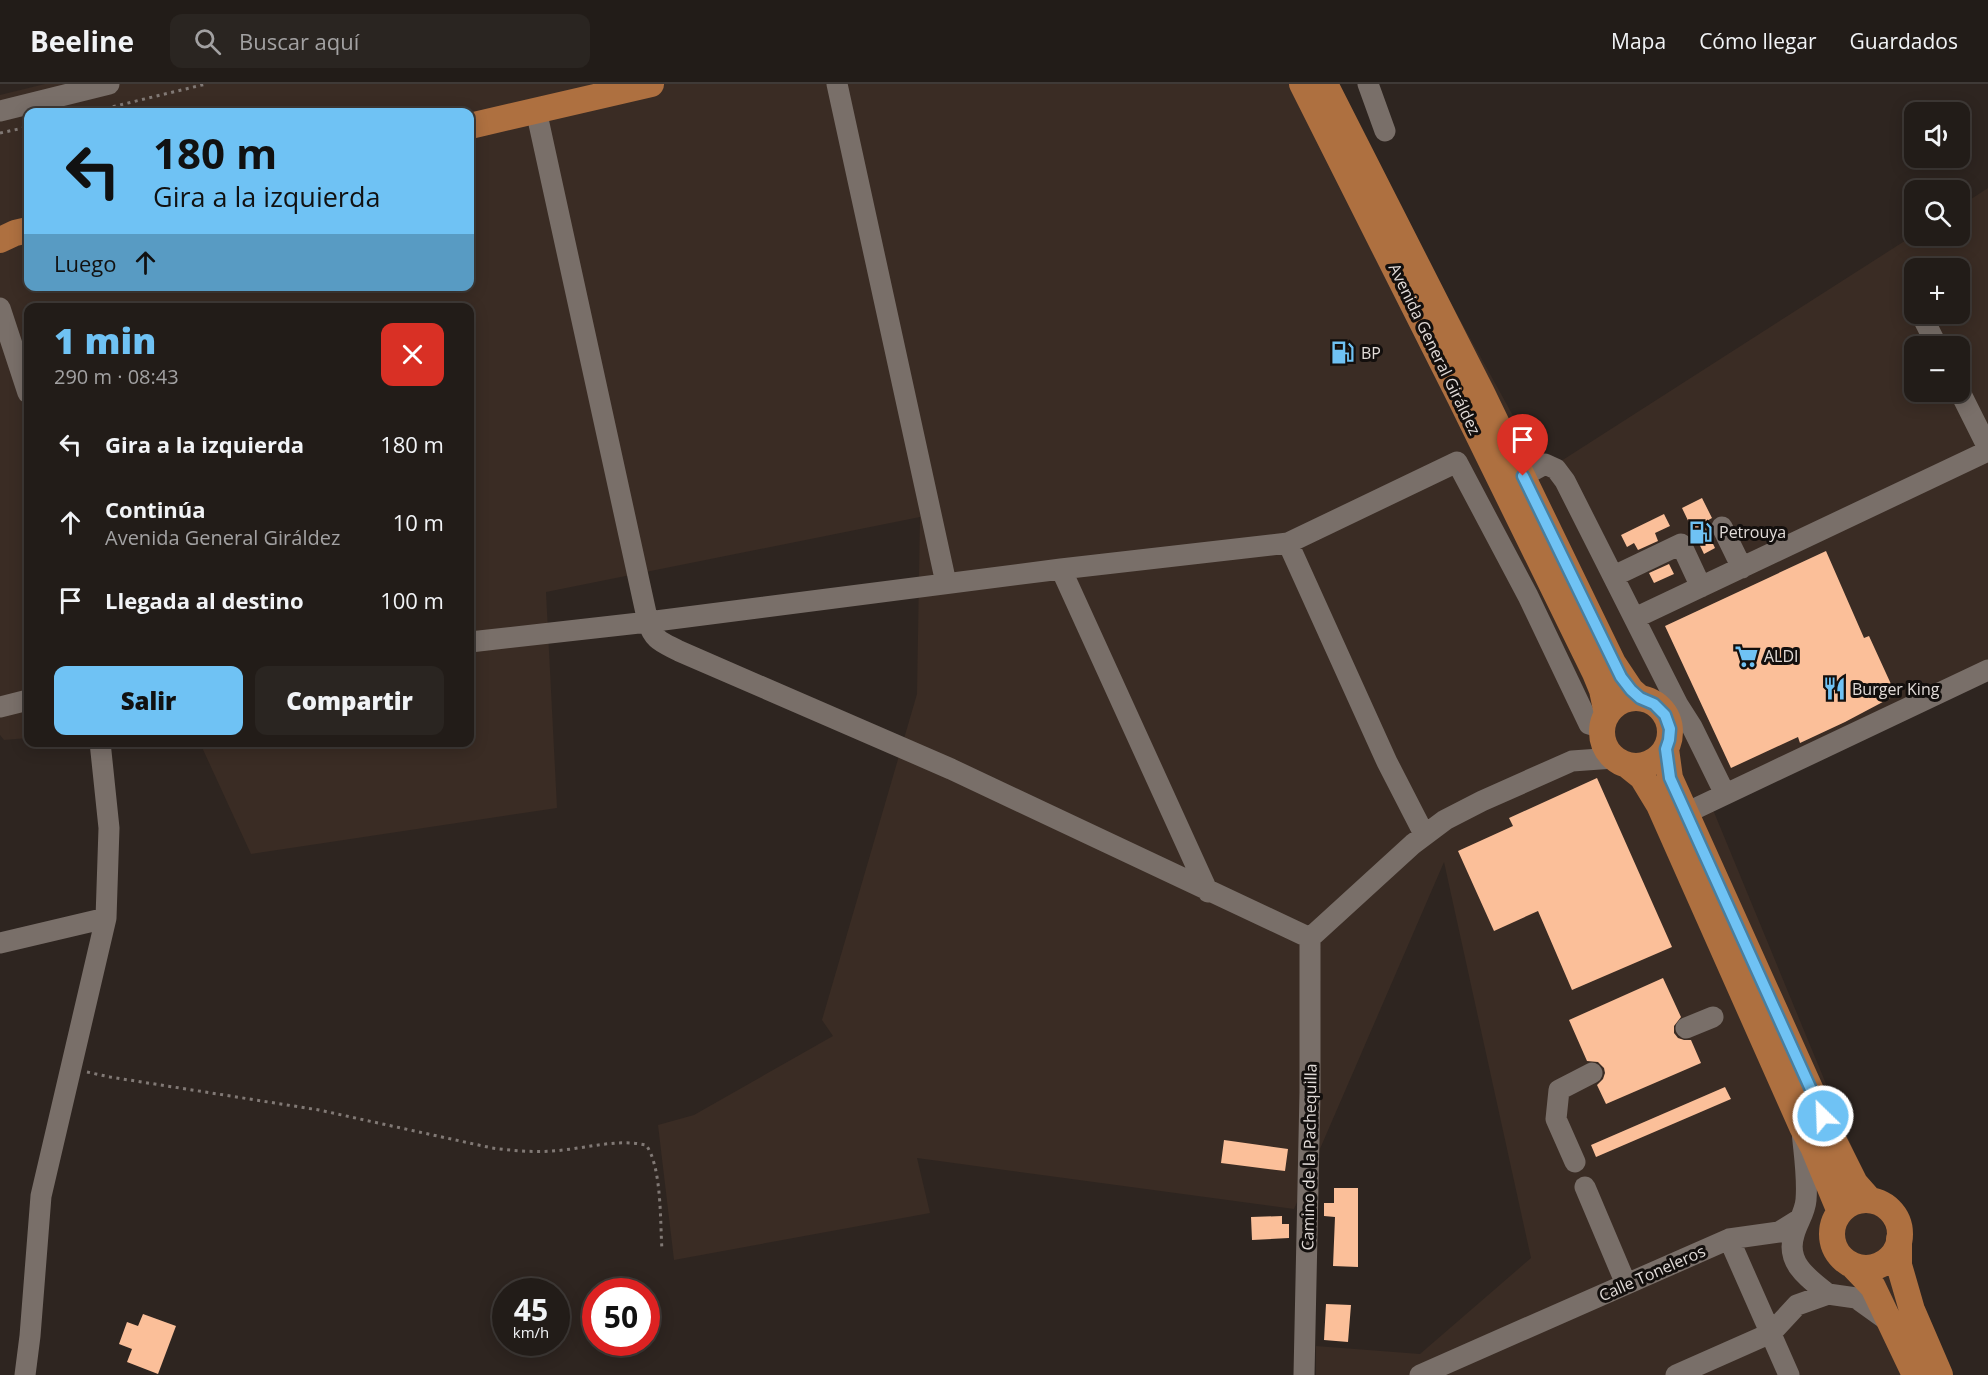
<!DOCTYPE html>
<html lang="es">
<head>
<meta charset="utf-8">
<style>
	body { margin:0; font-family:"Open Sans",sans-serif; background:#2a2521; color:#f1f3f6; height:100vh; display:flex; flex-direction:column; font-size:22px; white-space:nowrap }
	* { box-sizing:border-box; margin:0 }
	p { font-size:20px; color:#a2a1a2 }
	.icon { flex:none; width:33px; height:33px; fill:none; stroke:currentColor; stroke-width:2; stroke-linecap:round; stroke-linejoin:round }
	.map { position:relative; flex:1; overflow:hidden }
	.details { position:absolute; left:24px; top:219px; width:450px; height:444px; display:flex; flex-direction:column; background:#221c18; border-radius:12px; box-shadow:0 3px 15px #0003,0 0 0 2px #3f3a37 }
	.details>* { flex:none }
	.hud { position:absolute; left:24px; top:24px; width:450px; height:183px; border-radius:12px; box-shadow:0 3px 15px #0003,0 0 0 2px #3f3a37; background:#6fc2f4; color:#111; overflow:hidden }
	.tools { position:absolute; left:1904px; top:18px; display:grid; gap:12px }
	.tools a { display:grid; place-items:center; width:66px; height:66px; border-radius:12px; background:#221c18; box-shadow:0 3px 15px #0003,0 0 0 2px #3f3a37; font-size:30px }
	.speed { position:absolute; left:492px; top:1194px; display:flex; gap:12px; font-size:30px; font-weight:700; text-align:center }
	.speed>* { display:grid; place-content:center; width:78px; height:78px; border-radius:50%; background:#221c18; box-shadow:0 3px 15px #0003,0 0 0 2px #3f3a37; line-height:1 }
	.speed small { font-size:15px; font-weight:400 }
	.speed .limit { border:9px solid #d22; background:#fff; color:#111 }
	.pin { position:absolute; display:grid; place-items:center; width:51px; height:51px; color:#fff; margin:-62px -26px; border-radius:50% 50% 50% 0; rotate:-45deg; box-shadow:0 0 6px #0007 }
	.pin .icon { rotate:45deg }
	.me { position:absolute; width:66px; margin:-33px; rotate:336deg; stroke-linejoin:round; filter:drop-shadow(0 0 4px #0008) }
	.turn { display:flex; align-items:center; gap:21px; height:126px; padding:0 30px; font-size:27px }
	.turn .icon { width:78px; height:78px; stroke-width:2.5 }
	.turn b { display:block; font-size:42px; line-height:51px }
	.then { display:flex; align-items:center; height:57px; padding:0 30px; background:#0003; gap:12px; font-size:22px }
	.round { display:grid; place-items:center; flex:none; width:63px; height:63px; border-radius:12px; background:#2a2521 }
	.summary { display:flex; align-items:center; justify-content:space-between; height:102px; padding:0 30px }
	h1 { font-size:36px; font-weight:800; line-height:45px; color:#6fc2f4 }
	.button { display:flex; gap:12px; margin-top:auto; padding:12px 30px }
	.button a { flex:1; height:69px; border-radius:12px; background:#6fc2f4; color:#111; font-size:24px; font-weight:800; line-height:69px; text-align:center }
	.button a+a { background:#2a2521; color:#f1f3f6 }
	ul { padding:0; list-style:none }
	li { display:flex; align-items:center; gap:18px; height:78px; padding:0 30px }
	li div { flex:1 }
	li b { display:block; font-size:22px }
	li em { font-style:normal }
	header { display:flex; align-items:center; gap:36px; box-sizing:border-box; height:84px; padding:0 30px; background:#221c18; border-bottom:2px solid #3f3a37 }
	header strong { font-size:28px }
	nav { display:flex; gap:33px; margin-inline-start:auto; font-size:21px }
	.search { width:420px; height:54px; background:#2a2521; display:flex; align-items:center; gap:15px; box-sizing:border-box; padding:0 21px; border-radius:12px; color:#a2a1a2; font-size:22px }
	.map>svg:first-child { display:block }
	.built { fill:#3a2c24; fill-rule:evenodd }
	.building { fill:#fbbf99 }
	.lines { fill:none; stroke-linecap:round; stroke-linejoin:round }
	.path { stroke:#817975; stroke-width:3; stroke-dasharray:3 4.5; stroke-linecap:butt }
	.minor { stroke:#796f69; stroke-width:21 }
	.major { stroke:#ae7040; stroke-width:26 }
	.route-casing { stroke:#487e9f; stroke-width:15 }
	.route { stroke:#6fc2f4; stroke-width:10 }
	.labels { text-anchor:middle; stroke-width:6; stroke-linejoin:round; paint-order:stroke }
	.street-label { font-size:16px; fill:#e1dbd8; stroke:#130f0d }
	.poi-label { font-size:16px; fill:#e1dbd8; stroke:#130f0d; text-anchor:start }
</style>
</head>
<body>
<header>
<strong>Beeline</strong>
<div class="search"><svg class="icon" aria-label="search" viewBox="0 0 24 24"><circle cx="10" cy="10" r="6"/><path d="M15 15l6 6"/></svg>Buscar aquí</div>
<nav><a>Mapa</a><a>Cómo llegar</a><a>Guardados</a></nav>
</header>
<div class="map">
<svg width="1988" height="1291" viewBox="0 0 1988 1291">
	<rect width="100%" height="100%" fill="#2e2520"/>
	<path class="built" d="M45,0h1285l214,388 370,-237 45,1v-29l29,-19v484l-279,128 237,575h-630v-29l104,8 111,-96 -87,-396 -150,347 -377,-51 13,55 -256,47 -16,-135 36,-10 139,-79 -11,-16 95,-326 3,-177 -374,75 11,216 -306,46 -51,-111 270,-1v-434h-442v430l-24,2 -4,-5v-640zM28,28h442v174h-442zM1914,184h45v46h-45zM1914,262h45v46h-45z"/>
	<path class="building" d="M1702,414l10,20 -9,5 12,25 -11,6 -22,-46z
		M1664,430l6,12 -15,7 3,8 -20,9 -4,-7 -7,4 -6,-12z
		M1826,467l38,87 5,-2 27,59 -51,27 -45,21 -2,-6 -67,31 -66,-142z
		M1669,480l5,10 -20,9 -5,-10z
		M1597,694l75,169 -100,43 -34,-79 -44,20 -36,-80 55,-25 -4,-8z
		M1663,894l18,39 -7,9v7l4,5 6,2h7l10,23 -95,41 -9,-19 6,-6 2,-6 -1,-5 -6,-6 -11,-1 -18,-41z
		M1725,1003l6,12 -135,58 -5,-12z
		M1224,1056l64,9 -3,22 -64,-8z
		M1334,1104h24v79l-25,-1 2,-49 -11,-1v-13h10z
		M1282,1132v8h7v14l-37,2 -1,-23z
		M1326,1220l25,1 -3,37 -24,-2z
		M143,1230l33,12 -18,48 -31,-12 5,-13 -13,-5 8,-22 11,4z"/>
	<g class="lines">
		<path class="path" d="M91,28l115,-28
			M0,49l28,-6
			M87,988l23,5 209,33 173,38c23,3 47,5 71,2 28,-3 55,-11 83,-5 16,22 14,77 16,105"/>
		<path class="minor" d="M837,0l109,499
			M1368,0l17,47
			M536,26l112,512c6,19 14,20 31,29l272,118 359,169
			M0,27l109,-27
			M0,224l28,85
			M1921,230l16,32
			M1959,306l29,58
			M1523,392l22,-12 11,5 9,12 113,224 14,22 33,67
			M1722,443l20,41
			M1288,459l169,-81 71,134 61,128 13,4
			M1614,492l67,-32 20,43
			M1635,534l353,-167
			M470,558l178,-20 413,-53
			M0,623l28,-7
			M1686,729l302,-143
			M1208,808l-147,-323 227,-26 99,219 37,72
			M1310,854l103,-94 32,-24 37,-19 90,-40 42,-3
			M0,859l106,-25
			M1686,944l27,-11
			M1802,1047c2,23 6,46 4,69 -1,13 -9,23 -12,35 -9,28 15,44 34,59
			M1575,1078l-19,-43 3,-29 33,-17
			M1585,1103l41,97
			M1729,1155l60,136
			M25,1291l5,-39 11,-140 65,-278 3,-90 -9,-86
			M1304,1291l6,-283v-154
			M1420,1291l309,-136 50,-7 21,-13
			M1676,1291l95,-42 26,-28 31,-11 28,4 32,23"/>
		<path class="major" d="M1302,0l158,314 135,275 7,17 5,24
			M1325,0l157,309 131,270 18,27 9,8
			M470,42l181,-42
			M0,156l15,-7 13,-3
			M1602 648a34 34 0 1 1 68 0a34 34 0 1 1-68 0Z
			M1666,665l4,29 162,359 23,46 15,17
			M1627,681l15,12 17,28 143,322 11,20 27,65
			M1832 1150a34 34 0 1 1 68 0a34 34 0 1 1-68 0Z
			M1899,1155v26l13,45 28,65
			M1852,1181l21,22 42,88"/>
	</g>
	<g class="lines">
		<defs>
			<path id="route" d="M1523,392l98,201 10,13 9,8 14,6 11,11 5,14 -1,11 -3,9 4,29 153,338"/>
		</defs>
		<use href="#route" class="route-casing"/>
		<use href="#route" class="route"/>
	</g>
	<defs>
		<symbol id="fuel-bare" viewBox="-9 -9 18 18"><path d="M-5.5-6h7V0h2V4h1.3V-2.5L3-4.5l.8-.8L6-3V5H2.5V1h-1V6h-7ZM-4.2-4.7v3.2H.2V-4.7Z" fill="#6fc2f4" stroke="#130f0d" stroke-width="2.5" paint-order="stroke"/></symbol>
		<symbol id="supermarket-bare" viewBox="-9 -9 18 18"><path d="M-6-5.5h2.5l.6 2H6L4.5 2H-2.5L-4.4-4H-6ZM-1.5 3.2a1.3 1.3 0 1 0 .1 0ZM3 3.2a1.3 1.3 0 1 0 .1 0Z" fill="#6fc2f4" stroke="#130f0d" stroke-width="2.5" paint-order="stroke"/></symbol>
		<symbol id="restaurant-bare" viewBox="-9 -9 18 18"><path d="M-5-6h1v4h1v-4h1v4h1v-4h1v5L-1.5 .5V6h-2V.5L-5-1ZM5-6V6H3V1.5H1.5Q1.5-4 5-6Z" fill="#6fc2f4" stroke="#130f0d" stroke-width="2.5" paint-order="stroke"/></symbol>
	</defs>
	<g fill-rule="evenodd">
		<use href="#fuel-bare" x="1326" y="252" width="33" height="33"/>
		<use href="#fuel-bare" x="1684" y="432" width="33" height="33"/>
		<use href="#supermarket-bare" x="1730" y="556" width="33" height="33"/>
		<use href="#restaurant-bare" x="1818" y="588" width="33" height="33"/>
	</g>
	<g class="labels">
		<g class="street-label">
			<text transform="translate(1435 265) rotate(64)" y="6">Avenida General Giráldez</text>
			<text transform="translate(1309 1073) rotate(-89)" y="6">Camino de la Pachequilla</text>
			<text transform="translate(1652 1189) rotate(-24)" y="6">Calle Toneleros</text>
		</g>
		<g class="poi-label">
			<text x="1361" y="275">BP</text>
			<text x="1719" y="454">Petrouya</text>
			<text x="1764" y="578">ALDI</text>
			<text x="1852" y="611">Burger King</text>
		</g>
	</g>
</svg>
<div class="tools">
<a><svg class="icon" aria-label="sound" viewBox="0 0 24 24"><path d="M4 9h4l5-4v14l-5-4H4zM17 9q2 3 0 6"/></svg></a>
<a><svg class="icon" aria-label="search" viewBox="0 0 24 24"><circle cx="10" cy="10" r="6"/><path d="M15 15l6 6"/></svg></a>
<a>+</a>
<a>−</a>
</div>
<div class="speed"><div>45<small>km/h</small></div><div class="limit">50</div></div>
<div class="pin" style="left:1523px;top:392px;background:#d93025"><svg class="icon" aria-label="arrive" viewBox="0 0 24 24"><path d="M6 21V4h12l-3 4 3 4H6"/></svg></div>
<svg class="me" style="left:1823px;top:1032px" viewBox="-20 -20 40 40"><circle r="17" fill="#6fc2f4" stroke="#fff" stroke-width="3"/><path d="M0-11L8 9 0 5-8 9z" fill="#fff"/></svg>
<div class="hud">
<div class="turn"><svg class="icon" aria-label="left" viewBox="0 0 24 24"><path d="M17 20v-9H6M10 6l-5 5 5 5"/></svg><div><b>180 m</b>Gira a la izquierda</div></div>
<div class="then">Luego<svg class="icon" aria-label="ahead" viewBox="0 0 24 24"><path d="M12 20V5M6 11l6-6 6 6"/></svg></div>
</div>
<section class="details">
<div class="summary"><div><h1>1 min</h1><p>290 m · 08:43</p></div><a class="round" style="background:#d93025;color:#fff"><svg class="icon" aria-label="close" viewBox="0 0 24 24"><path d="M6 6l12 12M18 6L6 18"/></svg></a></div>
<ul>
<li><svg class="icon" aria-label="left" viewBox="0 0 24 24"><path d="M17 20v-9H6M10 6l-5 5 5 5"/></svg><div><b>Gira a la izquierda</b></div><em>180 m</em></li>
<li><svg class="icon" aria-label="ahead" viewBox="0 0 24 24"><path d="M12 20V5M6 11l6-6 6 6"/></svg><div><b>Continúa</b><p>Avenida General Giráldez</p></div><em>10 m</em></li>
<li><svg class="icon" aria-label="arrive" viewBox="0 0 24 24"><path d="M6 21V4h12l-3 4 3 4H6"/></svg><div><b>Llegada al destino</b></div><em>100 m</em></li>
</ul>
<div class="button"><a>Salir</a><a>Compartir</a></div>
</section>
</div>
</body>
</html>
